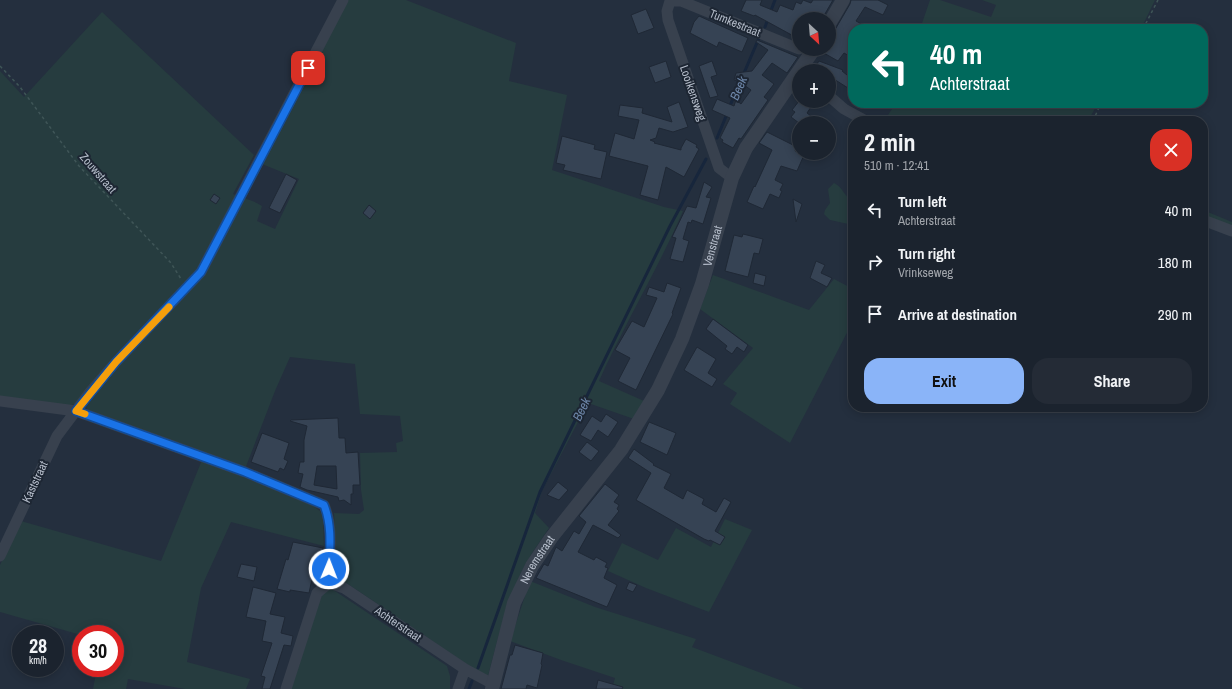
<!DOCTYPE html>
<html lang="en">
<head>
<meta charset="utf-8">
<style>
	body { margin:0; font-family:"Archivo Narrow",sans-serif; background:#242b36; color:#f1f3f6; height:100vh; display:flex; flex-direction:column; font-size:15px; white-space:nowrap }
	* { box-sizing:border-box; margin:0 }
	p { font-size:13px; color:#a0a4aa }
	.icon { flex:none; width:22px; height:22px; fill:none; stroke:currentColor; stroke-width:2; stroke-linecap:round; stroke-linejoin:round }
	.map { position:relative; flex:1; overflow:hidden }
	.side { position:absolute; left:848px; top:116px; width:360px; height:296px; display:flex; flex-direction:column; background:#1b232e; border-radius:16px; box-shadow:0 2px 10px #0003,0 0 0 1px #39404a }
	.side>* { flex:none }
	.top-card { position:absolute; left:848px; top:24px; width:360px; height:84px; border-radius:16px; box-shadow:0 2px 10px #0003,0 0 0 1px #39404a; background:#00695c; color:#fff; overflow:hidden }
	.needle { width:26px; rotate:154deg }
	.controls { position:absolute; left:792px; top:12px; display:grid; gap:8px }
	.controls a { display:grid; place-items:center; width:44px; height:44px; border-radius:50%; background:#1b232e; box-shadow:0 2px 10px #0003,0 0 0 1px #39404a; font-size:20px }
	.speed { position:absolute; left:12px; top:625px; display:flex; gap:8px; font-size:20px; font-weight:700; text-align:center }
	.speed>* { display:grid; place-content:center; width:52px; height:52px; border-radius:50%; background:#1b232e; box-shadow:0 2px 10px #0003,0 0 0 1px #39404a; line-height:1 }
	.speed small { font-size:10px; font-weight:400 }
	.speed .limit { border:6px solid #d22; background:#fff; color:#111 }
	.pin { position:absolute; display:grid; place-items:center; width:34px; height:34px; color:#fff; margin:-17px; border-radius:8px; box-shadow:0 2px 6px #0006 }
	.me { position:absolute; width:44px; margin:-22px; rotate:1deg; stroke-linejoin:round; filter:drop-shadow(0 0 3px #0008) }
	.turn { display:flex; align-items:center; gap:14px; height:84px; padding:0 16px; font-size:18px }
	.turn .icon { width:52px; height:52px; stroke-width:2.5 }
	.turn b { display:block; font-size:28px; line-height:34px }
	.round { display:grid; place-items:center; flex:none; width:42px; height:42px; border-radius:16px; background:#242b36 }
	.summary { display:flex; align-items:center; justify-content:space-between; height:68px; padding:0 16px }
	h1 { font-size:24px; font-weight:700; line-height:30px }
	.primary-button { display:flex; gap:8px; margin-top:auto; padding:8px 16px }
	.primary-button a { flex:1; height:46px; border-radius:16px; background:#8ab4f8; color:#111; font-size:16px; font-weight:700; line-height:46px; text-align:center }
	.primary-button a+a { background:#242b36; color:#f1f3f6 }
	ul { padding:0; list-style:none }
	li { display:flex; align-items:center; gap:12px; height:52px; padding:0 16px }
	li div { flex:1 }
	li b { display:block; font-size:15px }
	li em { font-style:normal }
	.map>svg:first-child { display:block }
	.green { fill:#263c3f }
	.lines { fill:none; stroke-linecap:round; stroke-linejoin:round }
	.stream { stroke:#17263c; stroke-width:3 }
	.building { fill:#364354; stroke:#1f2835; fill-rule:evenodd }
	.path { stroke:#3f5557; stroke-width:1.5; stroke-dasharray:3 3; stroke-linecap:butt }
	.minor { stroke:#38414e; stroke-width:11 }
	.tertiary { stroke:#38414e; stroke-width:14 }
	.route-casing { stroke:#114b97; stroke-width:10 }
	.route { stroke:#1a73e8; stroke-width:7 }
	.slow { stroke:#f59e0b; stroke-width:7 }
	.labels { text-anchor:middle; stroke-width:4; stroke-linejoin:round; paint-order:stroke }
	.street-label { font-size:12px; fill:#b4bcc9; stroke:#1d2633 }
	.water-label { font-size:13px; font-style:italic; fill:#6d86a8; stroke:#1d2633 }
</style>
</head>
<body>
<div class="map">
<svg width="1232" height="689" viewBox="0 0 1232 689">
	<rect width="100%" height="100%" fill="#242f3e"/>
	<path class="green" d="M348,0h58l110,43 -7,38 58,14 -15,75 112,37 19,4c-25,58 -58,112 -84,170l45,20 -10,18 -46,-16 -46,88 -7,22 14,15c-8,12 -17,24 -24,37 -18,34 -27,73 -37,111l-17,-9 -129,-87 -5,-7 -3,-60 25,1 5,-4 -3,-20 -1,-37 37,-1 -1,-9 7,-2 -3,-25 -40,-2 -5,-50 -65,-7 -15,34 -30,78 -157,-58 -2,-4 26,-33 -37,30 -7,2 -68,-9v-326l24,26 78,-85 152,143 -21,39c10,4 20,6 29,12l-5,15 18,8 24,-50 -37,-15z
		M930,0h10l51,17 5,-12 -14,-5h173l-14,29h-221z
		M896,103h202l-10,18h-204z
		M834,183c10,5 8,12 19,17v25l-23,-5 -6,-6 1,-4 5,-7 -2,-14z
		M1203,210l29,12v5l-29,-11z
		M713,275l96,35 25,-31 19,10v32l-63,122 -60,-39 7,-11 -14,-9 30,-36 -53,-39z
		M202,460l110,45 8,6 3,6 1,29 -93,-24 -30,66 -14,74 63,17 -4,10h-61l-57,-10 -2,10h-33l4,-21h18v-34l-34,1 -81,-23v-47l21,-44 140,40z
		M725,519l27,11 -43,82 -63,-24 -38,-17 14,-28 36,17 18,-32 35,19z
		M530,581l65,26 101,32 -4,8 112,42h-192l3,-11 -54,-18 -51,-19z
		M332,589l115,77 3,10v13h-161l33,-94 6,-5z"/>
	<g class="lines">
		<path class="stream" d="M770,13l5,-13
			M765,27l3,-8
			M729,108l30,-70
			M717,138l10,-24
			M478,668l62,-176 130,-266 36,-67
			M469,689l3,-8"/>
	</g>
	<path class="building" d="M746,0h16l-2,5 17,7 3,-7 13,5 3,-8 5,2 2,-4 8,3 2,-3h20l-11,19h-23v20l-44,-24 -1,1 -13,-5z
		M851,0h27l10,5 -5,10 -18,-8 -9,14 15,8h-18v29l-9,-5 -6,8 -16,-9 2,-3h5v-9l21,-36z
		M646,9l8,19 -16,6 -7,-19z
		M699,16l49,22 -6,14 -23,-10 -2,5 -27,-14 4,-11z
		M757,40l41,17 -11,16 -15,-10 -10,12 12,9 -10,13 4,3 -27,39 -2,-1 -6,10 -11,-6 1,-2 -3,-2 10,-20 -18,-8 5,-11 17,7 2,-6 5,4 10,-14 -11,-8 -6,-2 2,-7 16,-2 16,-21 -12,-8z
		M666,61l5,16 -16,6 -6,-16z
		M712,61l5,14 -6,2 7,19 -8,2 -11,-32z
		M819,61l24,9 -1,1 5,4 6,-10v15l-5,8 -19,-12v-5h-17z
		M799,101h16l-8,12 13,10h-21l-8,-6 4,-5 -3,-2z
		M679,102l9,25 -15,5 -14,-4 -3,10 -6,2 5,2 -1,1 27,7v-2l5,-9 11,6 -1,2 3,2 -15,28 -18,-10 -8,33 -18,-5 8,-29 -39,-10 6,-23 19,6 5,-19 -21,-4 2,-11 23,3 -1,5 30,9 -5,-15z
		M767,132l30,15 -2,4 9,4 -7,16 -16,-5 -6,14 8,4 -3,6 2,1 -3,7 -9,-4 -7,15 -16,-7 7,-16 1,1 17,-37 -13,-7z
		M562,136l33,9 -1,4 13,3 -6,27 -38,-9 2,-5 -9,-2z
		M286,174l11,6 -17,33 -11,-5z
		M704,182l8,5 -6,10 5,1 -8,26 -11,-4 -1,3 -3,-1 -5,17 6,2 -6,21 -13,-3 6,-21 -4,-1 15,-31 9,2z
		M214,194l6,4 -4,6 -6,-4z
		M793,199l9,5 -6,18z
		M369,205l7,6 -6,8 -7,-6z
		M743,234l20,5 -4,15 -5,-1 -6,24 -23,-6 9,-36 8,2z
		M816,261l9,4 -4,8 11,5 -5,9 -17,-9z
		M755,273l11,3 -2,10 -11,-3z
		M667,283l14,5 -9,25 1,1 -37,76 -18,-9 12,-23 -15,-8 17,-29 12,6 13,-29 -11,-3 3,-8 15,5z
		M713,319l35,26 -4,7 -7,-5 -5,7 -7,-5 2,-3 -21,-17z
		M697,347l19,12 -8,14 9,6 -5,8 -28,-17z
		M606,414l12,8 -10,15 -10,-7 -7,11 -11,-6 12,-19 9,6z
		M338,418l1,20h6l1,15 12,-1 2,33h-7v9h-2v11l-7,-5 -5,1 -1,-4 -31,-7 -7,-3 3,-13 -5,-1 2,-11h4v-22l3,-14 -17,-5 1,-1zM317,466h19l1,23 -23,-4z
		M649,422l27,11 -9,22 -27,-13z
		M262,433l27,10 -5,16 4,2 -4,9 -4,-2 -2,4 -27,-10z
		M587,442l12,9 -8,10 -12,-9z
		M634,449l20,15 -1,1 18,9 -7,14 19,11 4,-9 17,9 -2,5 14,8 8,-14 7,4 -16,29 10,6 -5,8 -10,-5 -1,1 -5,-2 -68,-39 15,-27 -23,-15z
		M558,482l10,8 -9,10 -12,-5z
		M605,484l14,11 -5,7 5,3 -2,4 2,2 -11,14 13,10 -3,3 -25,-13 -15,27 16,8 2,-3 11,6 -2,4 3,1 -4,10 13,7 -10,22 -71,-29 8,-14 4,2 8,-19 6,4 12,-20 5,3 7,-12 -7,-6z
		M293,542l30,6 -8,32 -3,-1 -3,14 -19,-3v2l-13,-3 9,-30 2,1z
		M241,564l16,3 -3,14 -17,-4z
		M629,582l8,3 -4,7 -7,-3z
		M253,587l23,6 -6,21 15,3 -4,16 12,3 -2,10 -7,-1 -14,44h-8l3,-12 -4,-1 11,-33 -10,-2 4,-20 -20,-4z
		M515,645l28,8 -2,11 1,1 -5,23 -10,-3 -1,4h-25l9,-34h2z
		M598,680l25,7 -1,2h-26z"/>
	<g class="lines">
		<path class="path" d="M1143,29l15,-29
			M0,66l20,21 59,79 92,97 10,16
			M1093,121l8,-18"/>
		<path class="minor" d="M829,96l15,13 22,12
			M732,178l-13,-10 -51,-148 -1,-9 3,-10h11l118,48
			M1203,220l29,11
			M0,401l76,10 169,61 79,33c10,23 5,53 5,78
			M0,556l57,-120 33,-44 26,-30 85,-90 142,-272
			M329,583l15,5 121,81 28,15
			M286,689l31,-96 12,-10
			M458,689l7,-20"/>
		<g class="tertiary">
			<path d="M829,24l14,-24"/>
			<path id="s1" d="M492,689l22,-86 18,-37 19,-28 70,-88 37,-60 24,-51 20,-55 30,-106 14,-30 68,-99"/>
		</g>
	</g>
	<g class="lines">
		<defs>
			<path id="route" d="M308,68l-107,204 -85,90 -40,49 169,61 79,33c8,20 6,42 5,64"/>
		</defs>
		<use href="#route" class="route-casing"/>
		<use href="#route" class="route"/>
		<path class="slow" d="M85,414l-9,-3 40,-49 53,-55"/>
	</g>
	<g class="labels">
		<g class="street-label">
			<text transform="translate(735 23) rotate(22)" y="4">Tumkestraat</text>
			<text transform="translate(693 93) rotate(71)" y="4">Looikensweg</text>
			<text transform="translate(98 173) rotate(49)" y="4">Zouwstraat</text>
			<text dy="4" stroke="none"><textPath href="#s1" startOffset="501">Venstraat</textPath></text>
			<text transform="translate(35 482) rotate(-65)" y="4">Kaststraat</text>
			<text dy="4" stroke="none"><textPath href="#s1" startOffset="138">Neremstraat</textPath></text>
			<text transform="translate(398 624) rotate(34)" y="4">Achterstraat</text>
		</g>
		<g class="water-label">
			<text transform="translate(738 88) rotate(-67)" y="5">Beek</text>
			<text transform="translate(581 409) rotate(-64)" y="5">Beek</text>
		</g>
	</g>
</svg>
<div class="controls">
<a><svg class="needle" viewBox="-14 -14 28 28"><path d="M0-13l5 13h-10z" fill="#e53935"/><path d="M0 13l5-13h-10z" fill="#a0a4aa"/></svg></a>
<a>+</a>
<a>−</a>
</div>
<div class="speed"><div>28<small>km/h</small></div><div class="limit">30</div></div>
<div class="pin" style="left:308px;top:68px;background:#d93025"><svg class="icon" aria-label="arrive" viewBox="0 0 24 24"><path d="M6 21V4h12l-3 4 3 4H6"/></svg></div>
<svg class="me" style="left:329px;top:569px" viewBox="-20 -20 40 40"><circle r="17" fill="#1a73e8" stroke="#fff" stroke-width="3"/><path d="M0-11L8 9 0 5-8 9z" fill="#fff"/></svg>
<div class="top-card">
<div class="turn"><svg class="icon" aria-label="left" viewBox="0 0 24 24"><path d="M17 20v-9H6M10 6l-5 5 5 5"/></svg><div><b>40 m</b>Achterstraat</div></div>
</div>
<section class="side">
<div class="summary"><div><h1>2 min</h1><p>510 m · 12:41</p></div><a class="round" style="background:#d93025;color:#fff"><svg class="icon" aria-label="close" viewBox="0 0 24 24"><path d="M6 6l12 12M18 6L6 18"/></svg></a></div>
<ul>
<li><svg class="icon" aria-label="left" viewBox="0 0 24 24"><path d="M17 20v-9H6M10 6l-5 5 5 5"/></svg><div><b>Turn left</b><p>Achterstraat</p></div><em>40 m</em></li>
<li><svg class="icon" aria-label="right" viewBox="0 0 24 24"><path d="M7 20v-9h11M14 6l5 5-5 5"/></svg><div><b>Turn right</b><p>Vrinkseweg</p></div><em>180 m</em></li>
<li><svg class="icon" aria-label="arrive" viewBox="0 0 24 24"><path d="M6 21V4h12l-3 4 3 4H6"/></svg><div><b>Arrive at destination</b></div><em>290 m</em></li>
</ul>
<div class="primary-button"><a>Exit</a><a>Share</a></div>
</section>
</div>
</body>
</html>
